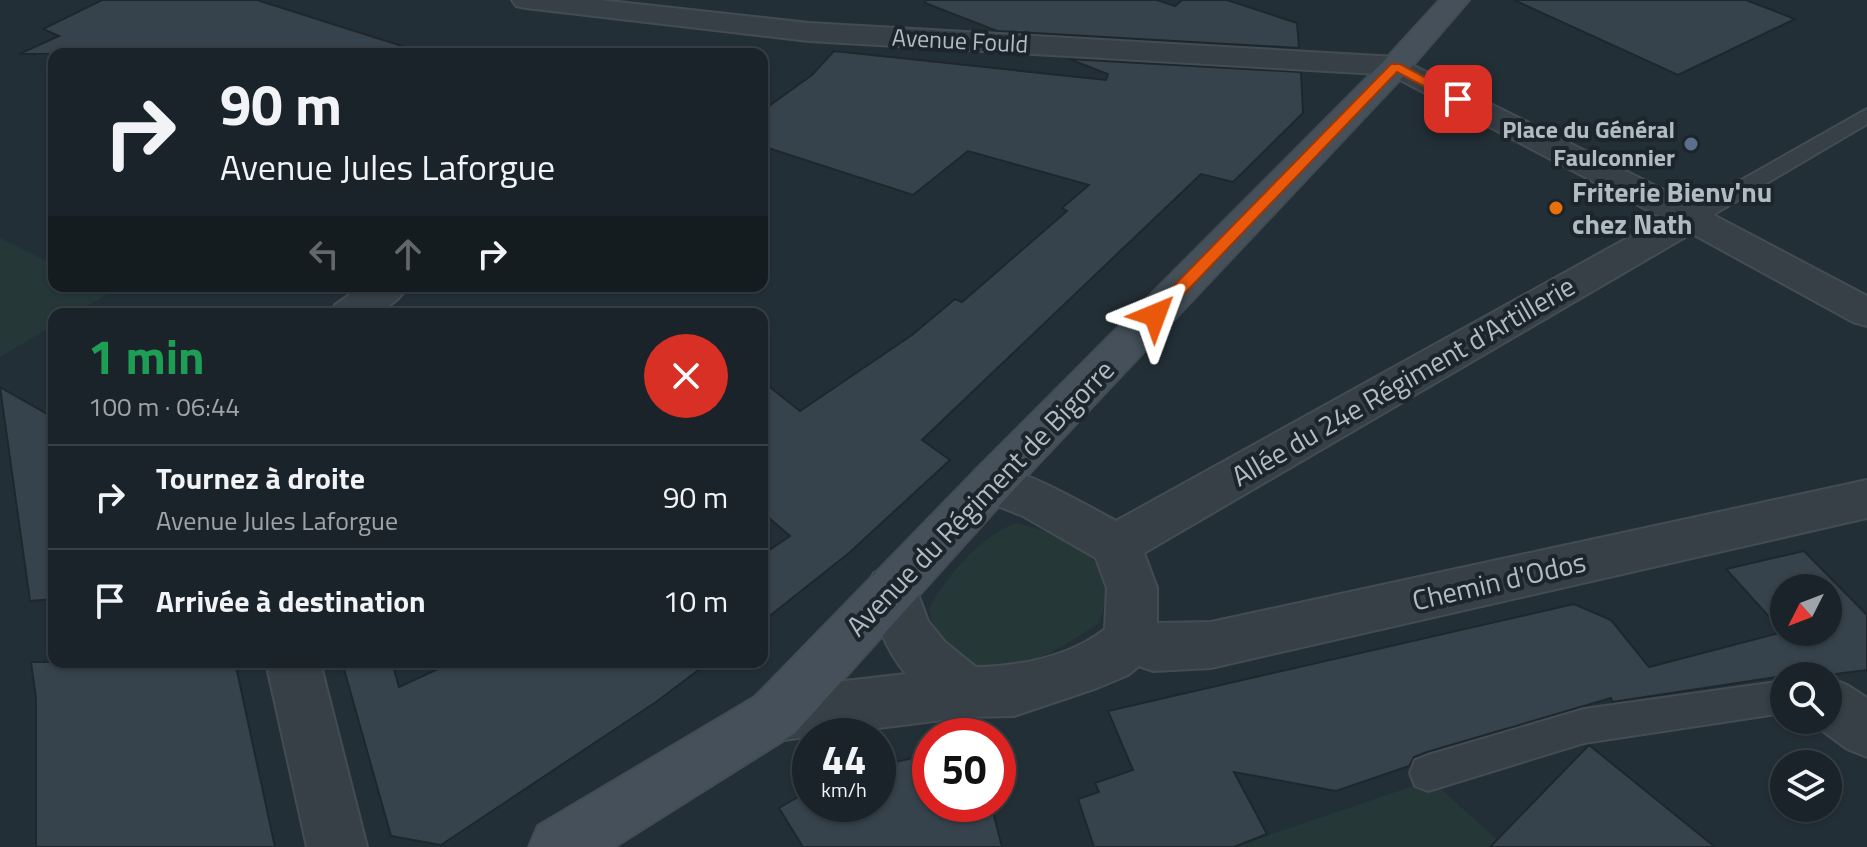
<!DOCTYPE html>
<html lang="fr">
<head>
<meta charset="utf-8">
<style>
	body { margin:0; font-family:"Titillium Web",sans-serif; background:#232b31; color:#f1f3f6; height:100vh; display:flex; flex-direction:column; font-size:30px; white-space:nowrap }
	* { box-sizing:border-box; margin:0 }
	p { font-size:26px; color:#9fa4a8 }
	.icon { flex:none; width:44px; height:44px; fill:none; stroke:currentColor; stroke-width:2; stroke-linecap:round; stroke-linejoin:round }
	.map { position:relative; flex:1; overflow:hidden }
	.sheet { position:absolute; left:48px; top:308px; width:720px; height:360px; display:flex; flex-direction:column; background:#1a2329; border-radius:16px; box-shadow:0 2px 6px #0004,0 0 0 2px #384046 }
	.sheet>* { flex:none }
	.guide { position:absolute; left:48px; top:48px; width:720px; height:244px; border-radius:16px; box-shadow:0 2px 6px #0004,0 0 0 2px #384046; background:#1a2329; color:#f1f3f6; overflow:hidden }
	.needle { width:52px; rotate:228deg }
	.fabs { position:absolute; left:1770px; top:574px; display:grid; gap:16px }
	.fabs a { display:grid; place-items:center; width:72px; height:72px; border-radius:50%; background:#1a2329; box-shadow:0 2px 6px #0004,0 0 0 2px #384046; font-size:40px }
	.speed { position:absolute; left:792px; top:718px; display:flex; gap:16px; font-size:40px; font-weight:700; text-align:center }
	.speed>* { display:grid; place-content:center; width:104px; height:104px; border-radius:50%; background:#1a2329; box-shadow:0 2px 6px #0004,0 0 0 2px #384046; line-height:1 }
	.speed small { font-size:20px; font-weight:400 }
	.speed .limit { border:12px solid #d22; background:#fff; color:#111 }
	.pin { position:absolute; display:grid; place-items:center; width:68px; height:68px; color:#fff; margin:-34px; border-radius:16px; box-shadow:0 4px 12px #0006 }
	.me { position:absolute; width:88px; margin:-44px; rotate:44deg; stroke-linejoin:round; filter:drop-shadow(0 0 6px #0008) }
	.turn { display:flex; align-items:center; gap:28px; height:168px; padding:0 40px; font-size:36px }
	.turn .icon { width:104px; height:104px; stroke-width:2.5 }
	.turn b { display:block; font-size:56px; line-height:68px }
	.lanes { display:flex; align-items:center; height:76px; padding:0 40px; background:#0003; justify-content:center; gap:40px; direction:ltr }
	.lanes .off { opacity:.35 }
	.round { display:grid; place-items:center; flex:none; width:84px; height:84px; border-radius:42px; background:#232b31 }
	.head { display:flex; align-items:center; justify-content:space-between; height:136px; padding:0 40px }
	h1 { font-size:48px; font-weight:700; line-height:60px; color:#1e9e55 }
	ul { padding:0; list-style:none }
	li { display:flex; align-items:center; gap:24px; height:104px; padding:0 40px; border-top:2px solid #384046 }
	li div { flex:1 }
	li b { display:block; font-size:30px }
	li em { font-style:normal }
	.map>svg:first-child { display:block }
	.green { fill:#253837 }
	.building { fill:#36434d; stroke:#1e272e; stroke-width:2; fill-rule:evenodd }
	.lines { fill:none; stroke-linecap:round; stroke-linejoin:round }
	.service-casing { stroke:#434c53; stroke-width:4 }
	.minor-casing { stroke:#434c53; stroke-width:4 }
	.tertiary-casing { stroke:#434c53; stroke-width:4 }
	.secondary-casing { stroke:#434c53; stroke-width:4 }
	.service { fill:#374047; fill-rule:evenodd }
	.minor { fill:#374047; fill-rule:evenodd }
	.tertiary { fill:#374047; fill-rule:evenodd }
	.secondary { fill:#45505a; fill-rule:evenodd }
	.route { fill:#ea580c; stroke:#983908; stroke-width:2 }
	.service-dot { fill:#5c6f8a; stroke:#1c252c; stroke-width:3 }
	.food-dot { fill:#e8710a; stroke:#1c252c; stroke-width:3 }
	.labels { text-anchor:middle; stroke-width:8; stroke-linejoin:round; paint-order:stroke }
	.far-street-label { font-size:24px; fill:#b1bbc3; stroke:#1c252c }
	.far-poi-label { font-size:24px; font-weight:bold; fill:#b1bbc3; stroke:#1c252c; text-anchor:end }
	.poi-label { font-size:28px; font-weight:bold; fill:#b1bbc3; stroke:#1c252c; text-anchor:start }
	.street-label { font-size:28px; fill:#b1bbc3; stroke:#1c252c }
</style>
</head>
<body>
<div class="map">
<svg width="1867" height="847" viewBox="0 0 1867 847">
	<rect width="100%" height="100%" fill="#232f37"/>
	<path class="green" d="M0,238l54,27v21h42l13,7 -36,21h-19v11l-54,32z
		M1016,523c33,8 90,26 91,69 0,9 -6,22 -8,31 -32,21 -75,50 -115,46 -8,-1 -16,-8 -22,-11 -21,-13 -29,-27 -33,-50 21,-35 49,-70 87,-85z
		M1431,780l74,67h-271z"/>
	<path class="building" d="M102,0h155l145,46 -2,8h-381l40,-18 -16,-7z
		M926,0h231l18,6 7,-6h45l70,23 2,25 -302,-17 -72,-28z
		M1514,0h232l49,19 -117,56z
		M834,51l272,29 2,-6 -39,-15 232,13 2,41 -70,69 -32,-8 -279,266 28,20 -101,93 -87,69v-67l28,-19 -28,-24v-131l38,30 112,-76 43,-36 7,3 105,-91 -5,-3 27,-23 -121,-34 -55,44 -151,-49v-35l50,-36z
		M0,387l54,31v181l-24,2z
		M1804,551l63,64v55l-48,6h-35l-172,26 -1,-4 -184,54 -13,5 -5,9 -73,25 -102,-19 33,62 -33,13h-140l-16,-48 21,-7 -4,-9 38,-13 -25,-59 466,-107 37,16 38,47 134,-35 -57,-63zM1784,588h44v44h-44z
		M31,662h204l40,185h-239v-149z
		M342,662h50l7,25 54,-25h256l-53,40 -215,143 -50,-9z
		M1589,745l126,102h-225z
		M930,754v50h61l11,43h-199l-24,-39 31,-18v14h68v-38z"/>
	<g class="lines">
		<defs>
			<path id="service" d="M1867,109v15l-168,99h-16l-3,-5 3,-5z
				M1784,681v32l-200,30 -156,48 -13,-5 -5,-13 5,-13 13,-5 156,-46z"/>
			<path id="minor" d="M512,0h88l209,23 587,34 11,3 4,6 -4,6 -11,3 -587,-34 -283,-33 -10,-2z
				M1691,207l13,3 5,8 -5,8 -560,327 13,35v35l54,-1 656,-142v38l-656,150 -58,3 -14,-5 -11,9 -31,13 -83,28 -48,1 -191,24 -20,-8 -8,-18 8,-18 20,-8 131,-15c-21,-25 -31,-55 -39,-86l7,-15 18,-6 18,6 18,48 17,21 31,25c44,-1 93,-10 129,-38l2,-41 -11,-30 -73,-42 -48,-19 -7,-13 7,-13c5,-2 12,-5 18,-5 33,4 93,39 123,55l562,-311z
				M362,286h46c-20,32 -46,28 -79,28l6,-9z
				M266,662h54l47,185h-60z
				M1828,677l19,8 20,13v59l-20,-8 -38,-28 19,-1z"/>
			<path id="tertiary" d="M1396,57l308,153 163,86v30l-14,-4 -175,-96 -293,-154 -4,-6 4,-6z"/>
			<path id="secondary" d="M1440,0h29l-62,72 -400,425 -212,236 -181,114h-85l9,-21 217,-129 220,-226 410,-411z"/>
		</defs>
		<use href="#service" class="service-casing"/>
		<use href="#minor" class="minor-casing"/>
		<use href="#tertiary" class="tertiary-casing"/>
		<use href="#secondary" class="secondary-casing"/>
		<use href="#service" class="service"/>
		<use href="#minor" class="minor"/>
		<use href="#tertiary" class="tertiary"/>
		<use href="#secondary" class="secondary"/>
	</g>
	<path class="route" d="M1391,64h9l65,35 -11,3 -57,-30 -236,246h-12l-2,-3 2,-4z"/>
	<circle class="service-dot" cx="1691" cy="144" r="8"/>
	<circle class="food-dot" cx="1556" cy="208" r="8"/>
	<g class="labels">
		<g class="far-street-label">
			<text transform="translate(960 41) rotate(3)" y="8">Avenue Fould</text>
		</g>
		<g class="far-poi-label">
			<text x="1675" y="138">Place du Général<tspan x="1675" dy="28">Faulconnier</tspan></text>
		</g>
		<g class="poi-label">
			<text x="1572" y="202">Friterie Bienv'nu<tspan x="1572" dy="32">chez Nath</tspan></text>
		</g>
		<g class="street-label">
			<text transform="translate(1403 381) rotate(-30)" y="10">Allée du 24e Régiment d'Artillerie</text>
			<text transform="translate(980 498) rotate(-46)" y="10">Avenue du Régiment de Bigorre</text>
			<text transform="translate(1499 581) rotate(-13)" y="10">Chemin d'Odos</text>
		</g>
	</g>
</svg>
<div class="fabs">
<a><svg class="needle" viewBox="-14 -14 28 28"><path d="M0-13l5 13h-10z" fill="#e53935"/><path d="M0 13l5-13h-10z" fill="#9fa4a8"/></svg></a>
<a><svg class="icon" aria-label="search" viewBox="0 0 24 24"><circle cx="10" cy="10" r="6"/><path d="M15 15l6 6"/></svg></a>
<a><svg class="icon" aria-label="layers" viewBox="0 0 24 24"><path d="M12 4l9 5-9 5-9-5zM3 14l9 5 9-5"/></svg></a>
</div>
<div class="speed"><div>44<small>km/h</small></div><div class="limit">50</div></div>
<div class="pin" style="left:1458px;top:99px;background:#d93025"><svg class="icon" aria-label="arrive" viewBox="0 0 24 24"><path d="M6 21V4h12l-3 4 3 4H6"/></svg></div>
<svg class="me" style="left:1155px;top:315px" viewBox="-20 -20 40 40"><path d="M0-17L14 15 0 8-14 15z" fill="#ea580c" stroke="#fff" stroke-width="4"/></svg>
<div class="guide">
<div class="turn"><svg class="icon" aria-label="right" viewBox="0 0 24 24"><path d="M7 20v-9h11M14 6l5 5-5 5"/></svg><div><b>90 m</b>Avenue Jules Laforgue</div></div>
<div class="lanes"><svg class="icon off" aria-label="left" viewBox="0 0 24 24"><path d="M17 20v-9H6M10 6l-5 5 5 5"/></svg><svg class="icon off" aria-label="ahead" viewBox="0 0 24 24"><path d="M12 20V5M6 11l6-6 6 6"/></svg><svg class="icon" aria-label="right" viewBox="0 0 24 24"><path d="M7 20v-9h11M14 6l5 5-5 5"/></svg></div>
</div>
<section class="sheet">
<div class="head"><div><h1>1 min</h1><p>100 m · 06:44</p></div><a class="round" style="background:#d93025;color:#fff"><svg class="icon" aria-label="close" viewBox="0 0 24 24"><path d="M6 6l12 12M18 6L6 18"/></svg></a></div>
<ul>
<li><svg class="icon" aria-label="right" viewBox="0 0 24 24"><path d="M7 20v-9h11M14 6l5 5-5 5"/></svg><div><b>Tournez à droite</b><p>Avenue Jules Laforgue</p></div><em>90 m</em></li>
<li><svg class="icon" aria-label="arrive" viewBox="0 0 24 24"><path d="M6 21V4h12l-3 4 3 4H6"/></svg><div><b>Arrivée à destination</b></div><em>10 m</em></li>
</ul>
</section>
</div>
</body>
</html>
